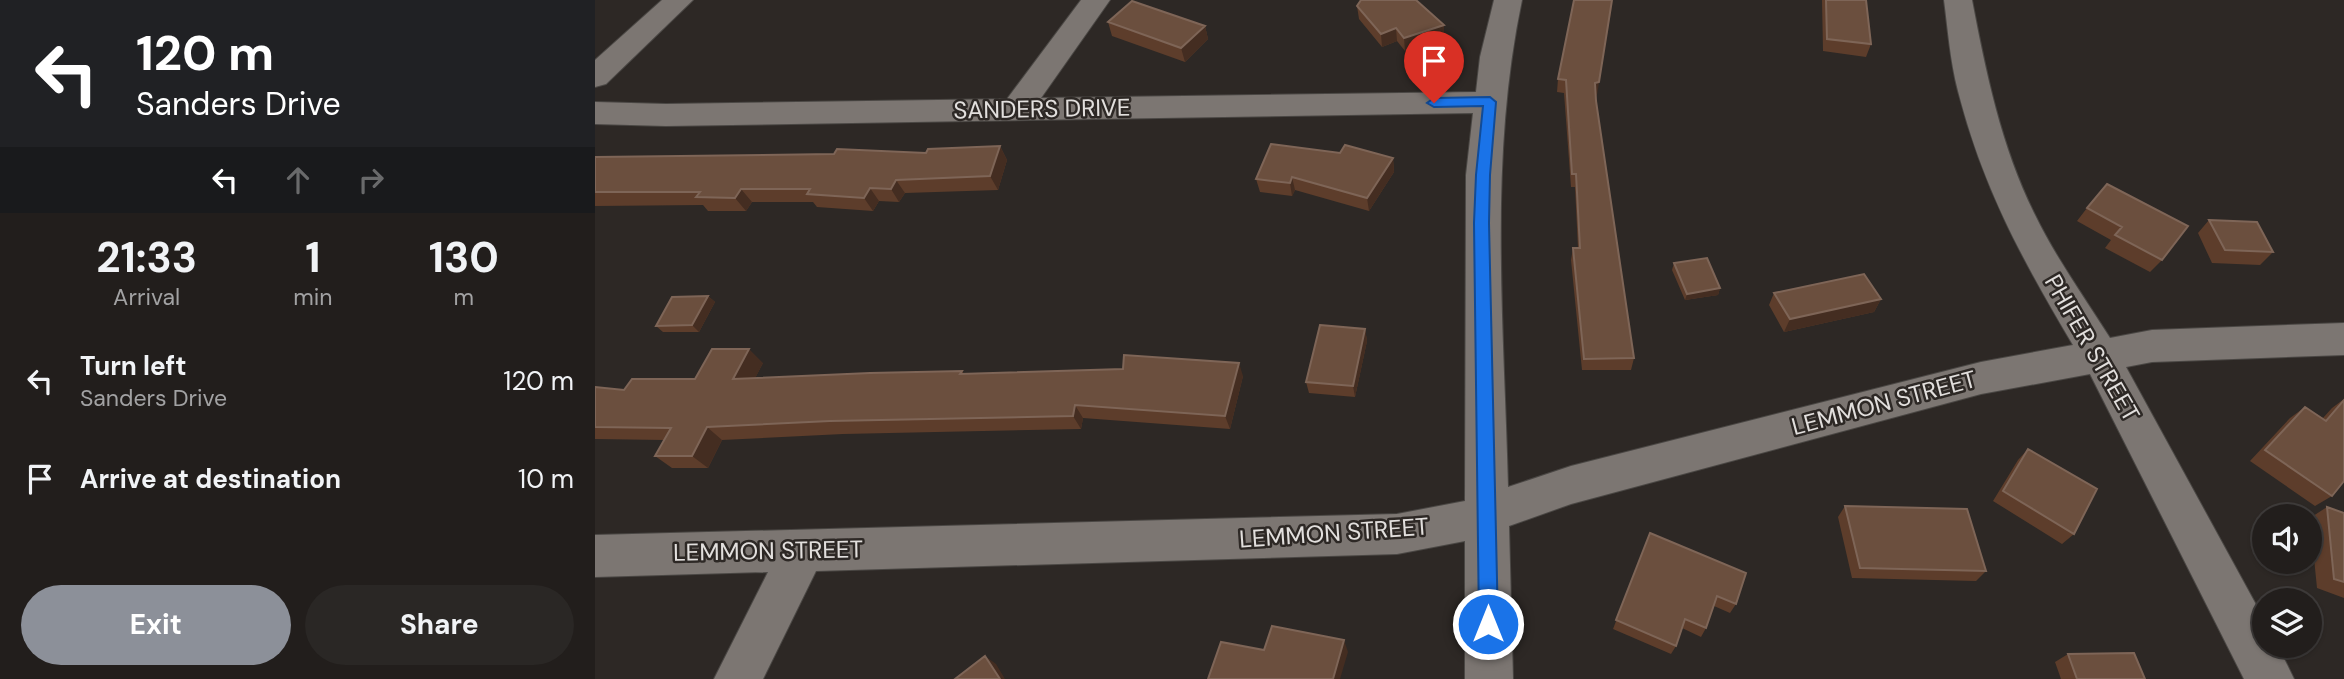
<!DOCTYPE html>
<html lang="en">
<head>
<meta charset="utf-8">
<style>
	body { margin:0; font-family:"DM Sans",sans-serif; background:#2a2725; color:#f1f3f6; height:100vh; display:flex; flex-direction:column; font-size:26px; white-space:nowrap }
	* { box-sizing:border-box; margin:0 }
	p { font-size:23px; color:#a2a2a3 }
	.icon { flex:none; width:38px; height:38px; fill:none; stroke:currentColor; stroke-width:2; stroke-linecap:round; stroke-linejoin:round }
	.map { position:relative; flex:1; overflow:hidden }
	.panel { display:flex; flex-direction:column; background:#221e1c; width:595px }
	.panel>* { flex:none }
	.guide { background:#202124; color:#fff; overflow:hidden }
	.tools { position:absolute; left:1657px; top:504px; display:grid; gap:14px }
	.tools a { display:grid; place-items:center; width:70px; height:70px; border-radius:50%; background:#221e1c; box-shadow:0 2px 5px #0004,0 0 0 2px #3f3c3b; font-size:35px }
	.pin { position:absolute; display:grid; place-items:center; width:60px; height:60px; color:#fff; margin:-72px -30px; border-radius:50% 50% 50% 0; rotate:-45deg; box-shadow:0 0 7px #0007 }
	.pin .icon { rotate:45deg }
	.me { position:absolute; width:77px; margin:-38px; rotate:0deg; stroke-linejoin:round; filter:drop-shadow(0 0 5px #0008) }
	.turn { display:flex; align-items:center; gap:24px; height:147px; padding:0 21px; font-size:32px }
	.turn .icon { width:91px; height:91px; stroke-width:2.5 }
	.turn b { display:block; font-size:49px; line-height:60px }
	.lanes { display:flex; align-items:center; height:66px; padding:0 21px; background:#0003; justify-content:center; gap:35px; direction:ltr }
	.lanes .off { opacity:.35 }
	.eta { display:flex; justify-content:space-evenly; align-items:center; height:119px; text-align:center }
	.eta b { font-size:42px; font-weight:700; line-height:49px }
	.button { display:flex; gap:14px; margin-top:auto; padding:14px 21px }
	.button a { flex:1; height:80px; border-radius:42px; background:#8c9099; color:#fff; font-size:28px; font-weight:700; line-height:80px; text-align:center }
	.button a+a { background:#2a2725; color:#f1f3f6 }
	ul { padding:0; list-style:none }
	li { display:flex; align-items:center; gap:21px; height:98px; padding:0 21px }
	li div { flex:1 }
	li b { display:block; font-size:26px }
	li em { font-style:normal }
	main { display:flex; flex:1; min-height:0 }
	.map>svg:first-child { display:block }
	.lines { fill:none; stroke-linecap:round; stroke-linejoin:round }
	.minor-casing { stroke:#4a4744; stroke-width:2 }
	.minor { fill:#7c7672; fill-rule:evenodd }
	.wall { fill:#5d3d2b }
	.shaded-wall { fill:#442d21 }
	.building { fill:#6b4f3e; stroke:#7e6557; stroke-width:2 }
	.route { fill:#1a73e8; stroke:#114b97; stroke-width:2 }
	.labels { text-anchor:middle; stroke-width:5; stroke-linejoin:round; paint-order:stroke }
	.street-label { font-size:24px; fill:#e2dfdd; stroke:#2d2825 }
</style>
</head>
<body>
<main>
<section class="panel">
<div class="guide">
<div class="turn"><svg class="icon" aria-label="left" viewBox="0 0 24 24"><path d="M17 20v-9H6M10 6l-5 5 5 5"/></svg><div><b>120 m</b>Sanders Drive</div></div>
<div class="lanes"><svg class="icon" aria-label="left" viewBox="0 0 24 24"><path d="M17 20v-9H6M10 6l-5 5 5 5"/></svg><svg class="icon off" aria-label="ahead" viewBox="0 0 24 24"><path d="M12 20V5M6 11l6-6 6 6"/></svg><svg class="icon off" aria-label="right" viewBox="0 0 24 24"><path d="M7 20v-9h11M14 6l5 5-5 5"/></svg></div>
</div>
<div class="eta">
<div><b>21:33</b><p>Arrival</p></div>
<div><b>1</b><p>min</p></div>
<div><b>130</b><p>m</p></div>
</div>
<ul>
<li><svg class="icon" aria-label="left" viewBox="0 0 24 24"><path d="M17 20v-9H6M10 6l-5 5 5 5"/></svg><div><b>Turn left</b><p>Sanders Drive</p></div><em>120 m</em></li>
<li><svg class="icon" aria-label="arrive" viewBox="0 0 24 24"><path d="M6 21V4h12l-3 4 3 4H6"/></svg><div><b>Arrive at destination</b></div><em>10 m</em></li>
</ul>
<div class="button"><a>Exit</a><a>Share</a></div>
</section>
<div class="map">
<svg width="1749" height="679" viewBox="0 0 1749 679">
	<rect width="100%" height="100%" fill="#2d2825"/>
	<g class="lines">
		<defs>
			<path id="minor" d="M67,0h31l-87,84 -11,3v-27z
				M486,0h29l-69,98 435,-6 4,-35 14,-57h28c-34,160 -18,325 -14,487l63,-21 410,-104 92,-17c-51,-86 -90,-157 -115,-254 -8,-30 -10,-61 -14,-91h28c14,73 29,147 63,215 21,43 49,82 75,123l42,-8 192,-7v32l-192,7 -26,5 139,254v25h13l16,33h-50l-154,-305 -109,20 -410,110 -62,22 4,153h-48v-138l-68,13 -581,17 -53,108h-49l54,-107 -173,5v-42l802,-21 68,-13 1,-326 7,-62 -807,13 -71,-2v-22l71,2 341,-5z"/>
		</defs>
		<use href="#minor" class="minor-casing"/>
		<use href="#minor" class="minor"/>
	</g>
	<path class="wall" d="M979,0l23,95h-1v6l38,257 -3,12h-49l-11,-110 2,-12h5l-3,-61h-4l-7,-94 -7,-1 1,-13z
		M1227,0h44l5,44 -5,13 -43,-6z
		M762,6l87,19v13l-39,13 -8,-10 -15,6 -23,-28z
		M513,22l97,4 3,13 -23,23 -73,-26z
		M405,146l7,14 -9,30 -93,3 -6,9 -20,-1 -6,10 -56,-4 -4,-5h-61l-6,9h-38l-5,-6 -108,1v-49l331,-4z
		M745,153l53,5 1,14 -25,39 -74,-21 -3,6 -32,-4 -4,-13z
		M1512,184l55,76 -12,12 -45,-24 6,-8 -34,-19 10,-13z
		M1614,220l64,32 -13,13 -48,-2 -14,-30z
		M1079,263l46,25 -2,7 -33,5 -13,-30z
		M1179,293l107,6 -7,13 -90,20 -15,-27z
		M113,296l7,6 -16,30h-36l-7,-6z
		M770,329l2,12 -12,56 -46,-4 -3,-11z
		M168,363l-8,15 207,-7 2,3 279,2 -13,53 -147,-11 -2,11 -238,5 -121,6 -14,28h-36l-17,-12 9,-16 -69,-1v-52l29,3 71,-11z
		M1749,399v82l-12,15 -17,10 -65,-45 40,-43 15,-11 18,11 9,-10z
		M1433,449l46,85 -12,10 -69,-43 25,-41z
		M1250,506l141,65 -10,10 -124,-3 -14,-61z
		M1732,507l17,6v85l-27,-10 -7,-70z
		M1055,533l86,71 -6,9 -16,-7 -8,22 -5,9 -19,-9 -6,18 -5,8 -58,-25z
		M1473,654l77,25h-84l-6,-17z"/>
	<path class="shaded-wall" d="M1018,0l-16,95 -3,1 1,-13z
		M849,25v13l-39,13 -1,-13z
		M610,26l3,13 -23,23 -4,-14z
		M801,28l1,13 -15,6 -1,-13z
		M405,146l7,14 -9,30 -8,-14z
		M798,158l1,14 -25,39 -2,-13z
		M697,177l3,13 -3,6 -2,-13z
		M301,180l9,13 -6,9 -8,-13z
		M275,188l9,13 -6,10 -9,-13z
		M146,189l11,13 -6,9 -11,-13z
		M1125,288l-2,7 -33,5 2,-6z
		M113,296l7,6 -16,30 -7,-7z
		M1286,299l-7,13 -90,20 6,-13z
		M770,329l2,12 -12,56 -2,-11z
		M154,349l14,14 -15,29 -15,-13z
		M644,363l4,13 -13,53 -5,-13z
		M480,405l8,13 -2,11 -8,-13z
		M112,427l15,13 -14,28 -16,-12z
		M749,640l4,12 -8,27h-7z
		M390,656l11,8 9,15h-5z"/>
	<path class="building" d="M766,0h55l28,25 -40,13 -8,-10 -15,6 -24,-28z
		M979,0h38l-13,82 -4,1 1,18 38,257 -50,1 -11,-111h7l-4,-74h-4l-6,-94 -8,-1z
		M1231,0h40l5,44 -44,-5z
		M537,1l73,25 -24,22 -73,-26z
		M676,144l69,9 5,-8 48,13 -26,40 -75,-21 -2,6 -34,-4z
		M405,146l-10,30 -94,4 -5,9 -21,-1 -6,10 -57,-4 3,-5h-69l-6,9 -39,-1 4,-5h-105v-35l239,-3 3,-5 89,4 2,-4z
		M1512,184l81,42 -26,34 -47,-25 7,-8 -35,-19z
		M1614,220l48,2 16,30 -48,-2z
		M1112,258l13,30 -33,6 -13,-31z
		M1269,274l17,25 -91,20 -16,-26z
		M113,296l-16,29 -36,1 16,-29z
		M725,325l45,4 -12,57 -47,-4z
		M117,349h37l-16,30 137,-6 92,-2 -2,3 163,-5 1,-14 115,8 -14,53 -150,-11 -2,11 -243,5 -123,6 -15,29h-37l16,-28 -76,-1v-40l29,3 8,-11h63z
		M1749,400v81l-12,15 -67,-46 40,-43 21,14z
		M1433,449l69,40 -23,45 -71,-43z
		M1250,506l122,3 19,62 -126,-3z
		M1732,507l17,6v69l-10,-3z
		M1055,533l96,40 -10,31 -19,-8 -11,32 -21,-9 -9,27 -60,-26z
		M677,626l72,14 -11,39h-125l13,-37 43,8z
		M1539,653l11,26h-68l-9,-25z
		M390,656l15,23h-45z"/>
	<path class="route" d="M895,97l6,5 -6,73 -1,48 9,401 -3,6 -7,3 -6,-3 -3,-6 -5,-401 2,-48 7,-69 -49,1 -7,-4 7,-5z"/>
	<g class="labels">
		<g class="street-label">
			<text transform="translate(447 109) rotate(-1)" y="8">SANDERS DRIVE</text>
			<text transform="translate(1497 348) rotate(60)" y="8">PHIFER STREET</text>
			<text transform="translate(1289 403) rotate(-15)" y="8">LEMMON STREET</text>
			<text transform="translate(739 533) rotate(-4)" y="8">LEMMON STREET</text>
			<text transform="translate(173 551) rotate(-1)" y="8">LEMMON STREET</text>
		</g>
	</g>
</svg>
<div class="tools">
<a><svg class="icon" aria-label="sound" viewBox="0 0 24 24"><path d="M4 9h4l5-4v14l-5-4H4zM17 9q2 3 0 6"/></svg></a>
<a><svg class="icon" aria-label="layers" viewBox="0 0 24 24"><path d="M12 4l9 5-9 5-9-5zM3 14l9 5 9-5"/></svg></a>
</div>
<div class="pin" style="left:839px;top:103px;background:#d93025"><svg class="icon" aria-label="arrive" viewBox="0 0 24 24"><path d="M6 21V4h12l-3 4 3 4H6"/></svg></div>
<svg class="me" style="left:893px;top:624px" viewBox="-20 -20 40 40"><circle r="17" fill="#1a73e8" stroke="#fff" stroke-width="3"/><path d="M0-11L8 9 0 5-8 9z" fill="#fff"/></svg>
</div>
</main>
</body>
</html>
